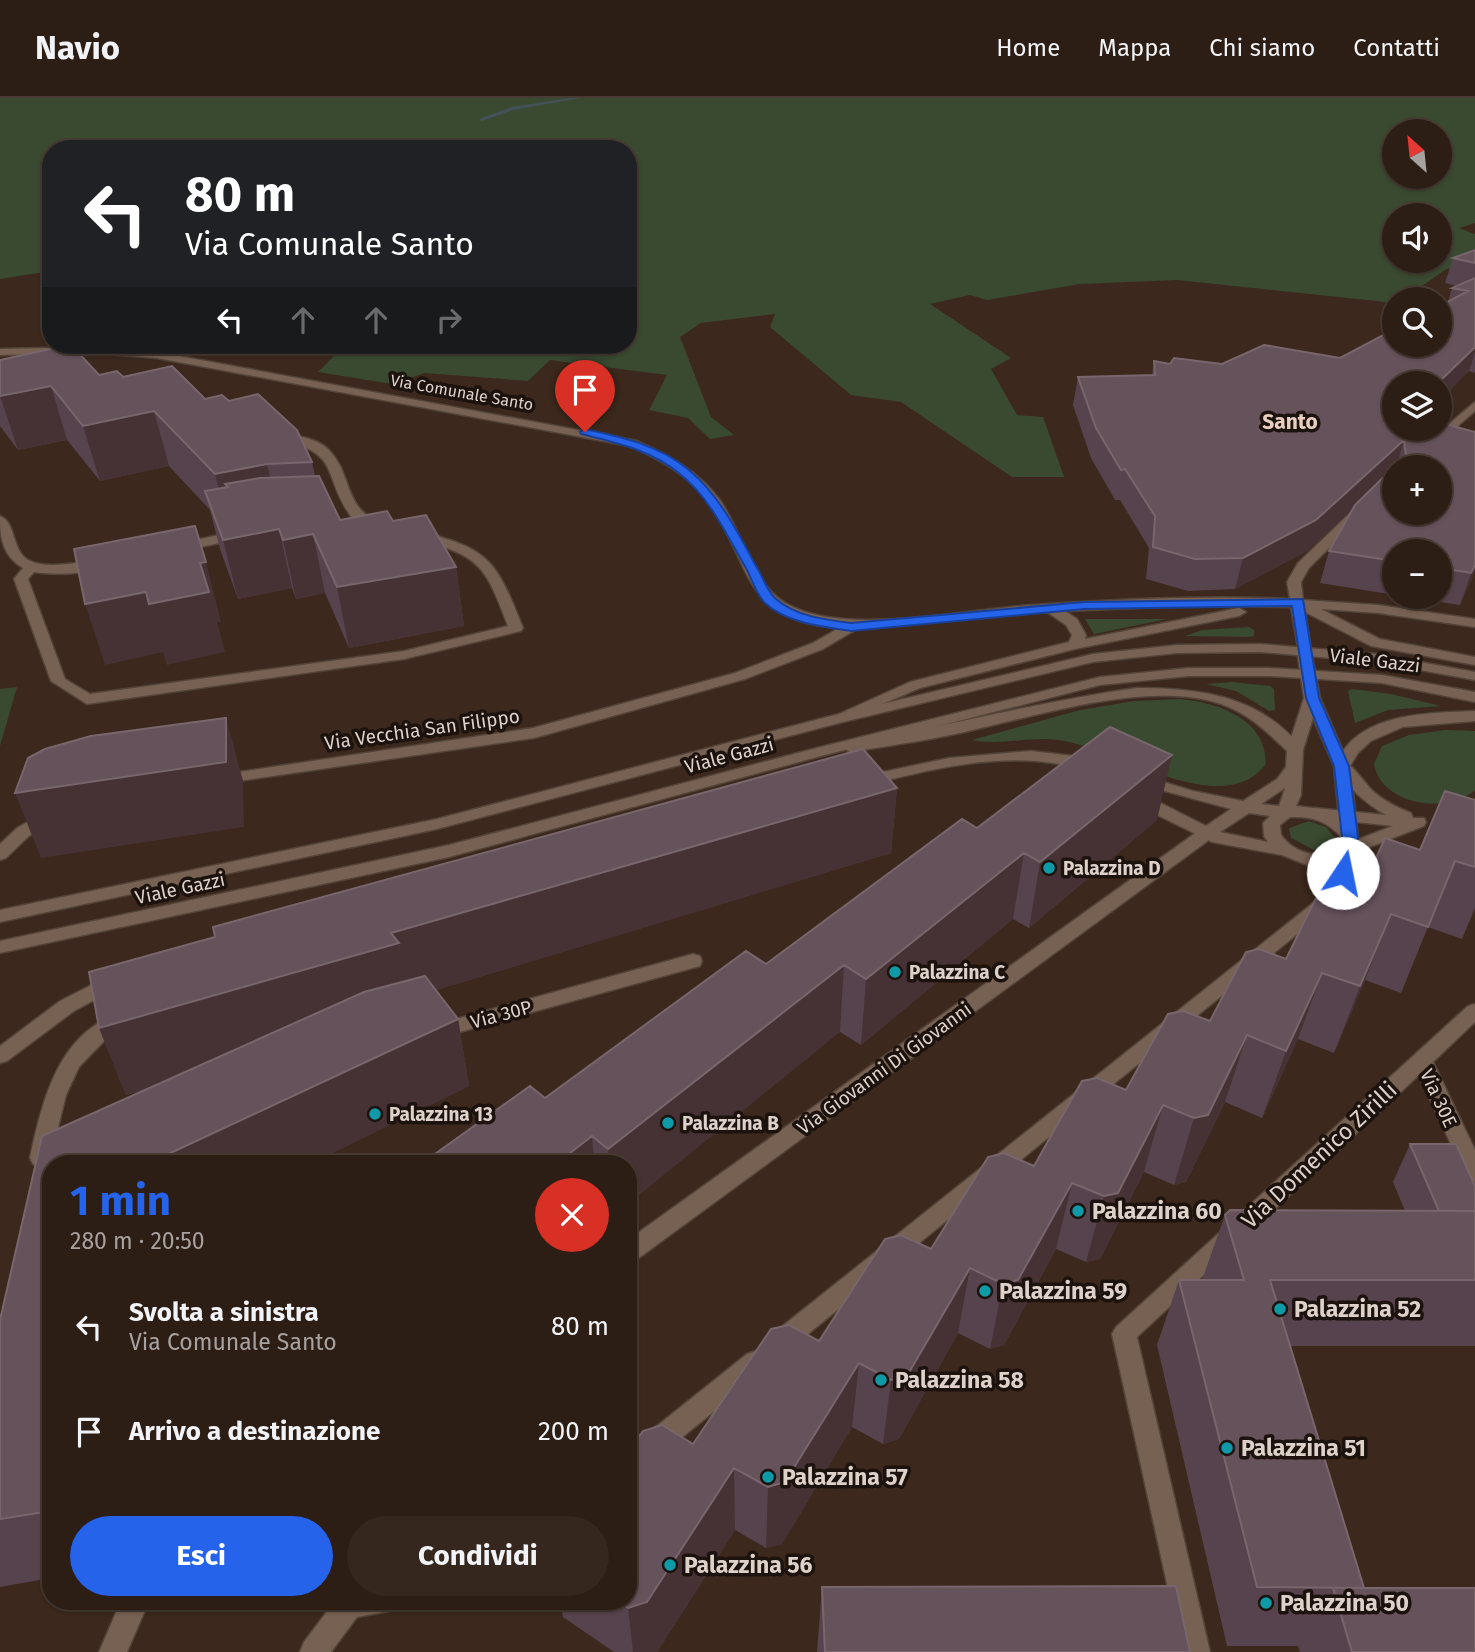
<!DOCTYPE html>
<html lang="it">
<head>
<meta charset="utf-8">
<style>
	body { margin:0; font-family:"Fira Sans",sans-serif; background:#35271e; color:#f1f3f6; height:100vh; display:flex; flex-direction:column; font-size:26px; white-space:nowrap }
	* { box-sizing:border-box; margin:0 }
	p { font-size:23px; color:#a7a2a0 }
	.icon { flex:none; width:38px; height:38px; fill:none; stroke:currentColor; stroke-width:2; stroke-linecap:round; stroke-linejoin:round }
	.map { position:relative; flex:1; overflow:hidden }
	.drawer { position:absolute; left:42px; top:1057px; width:595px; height:455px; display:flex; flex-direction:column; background:#2d1e15; border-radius:28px; box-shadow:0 2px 5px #0004,0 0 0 2px #483c34 }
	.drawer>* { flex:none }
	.hud { position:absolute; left:42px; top:42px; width:595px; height:214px; border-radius:28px; box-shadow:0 2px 5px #0004,0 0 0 2px #483c34; background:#202124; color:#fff; overflow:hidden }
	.needle { width:46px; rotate:333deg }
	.controls { position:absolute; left:1382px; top:21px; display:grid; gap:14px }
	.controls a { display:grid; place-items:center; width:70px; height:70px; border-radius:50%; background:#2d1e15; box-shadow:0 2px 5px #0004,0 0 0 2px #483c34; font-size:35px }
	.pin { position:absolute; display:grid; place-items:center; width:60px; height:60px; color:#fff; margin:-72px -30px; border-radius:50% 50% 50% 0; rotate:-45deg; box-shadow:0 0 7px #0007 }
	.pin .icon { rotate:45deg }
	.me { position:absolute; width:77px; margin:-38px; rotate:11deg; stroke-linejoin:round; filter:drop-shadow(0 0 5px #0008) }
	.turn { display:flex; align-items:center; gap:24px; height:147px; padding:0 28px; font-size:32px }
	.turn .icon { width:91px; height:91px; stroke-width:2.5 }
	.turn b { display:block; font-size:49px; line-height:60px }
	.lanes { display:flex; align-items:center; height:66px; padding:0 28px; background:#0003; justify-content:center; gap:35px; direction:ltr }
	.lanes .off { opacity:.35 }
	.round { display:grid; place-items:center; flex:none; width:74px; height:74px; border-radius:37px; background:#35271e }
	.summary { display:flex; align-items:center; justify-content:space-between; height:119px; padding:0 28px }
	h1 { font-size:42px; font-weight:700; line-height:52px; color:#2563eb }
	.action { display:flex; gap:14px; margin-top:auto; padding:14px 28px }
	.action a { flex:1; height:80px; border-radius:42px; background:#2563eb; color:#fff; font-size:28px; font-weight:700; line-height:80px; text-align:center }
	.action a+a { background:#35271e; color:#f1f3f6 }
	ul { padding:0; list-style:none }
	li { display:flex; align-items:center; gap:21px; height:105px; padding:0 28px }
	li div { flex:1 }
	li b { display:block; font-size:26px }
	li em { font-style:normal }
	header { display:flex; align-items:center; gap:42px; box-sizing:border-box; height:98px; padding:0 35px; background:#2d1e15; border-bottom:2px solid #483c34 }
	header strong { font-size:33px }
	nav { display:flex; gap:38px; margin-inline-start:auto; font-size:24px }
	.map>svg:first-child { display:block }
	.green { fill:#3a4a30; fill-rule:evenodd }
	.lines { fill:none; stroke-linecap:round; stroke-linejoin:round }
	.stream { fill:#435258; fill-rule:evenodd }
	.minor-casing { stroke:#534338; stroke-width:3 }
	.tertiary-casing { stroke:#534338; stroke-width:3 }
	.secondary-casing { stroke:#534338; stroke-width:3 }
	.minor { fill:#776152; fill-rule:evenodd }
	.tertiary { fill:#776152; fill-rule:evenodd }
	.secondary { fill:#776152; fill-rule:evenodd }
	.wall { fill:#57434d }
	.shaded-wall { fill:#463234 }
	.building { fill:#66525b; stroke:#78666c; stroke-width:2; fill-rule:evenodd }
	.route { fill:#2563eb; stroke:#184099; stroke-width:2 }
	.culture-dot { fill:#0f9aa8; stroke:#1c130e; stroke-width:2.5 }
	.labels { text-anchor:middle; stroke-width:7; stroke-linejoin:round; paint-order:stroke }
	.far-street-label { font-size:16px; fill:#ded1c9; stroke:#1c130e }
	.street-label { font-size:19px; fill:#ded1c9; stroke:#1c130e }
	.poi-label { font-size:19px; font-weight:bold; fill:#ded1c9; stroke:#1c130e; text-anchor:start }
	.far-district-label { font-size:21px; font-weight:bold; fill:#e9cfbf; stroke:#1c130e }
	.near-street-label { font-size:23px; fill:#ded1c9; stroke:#1c130e }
	.near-poi-label { font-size:23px; font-weight:bold; fill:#ded1c9; stroke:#1c130e; text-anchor:start }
</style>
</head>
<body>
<header>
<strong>Navio</strong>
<nav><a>Home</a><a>Mappa</a><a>Chi siamo</a><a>Contatti</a></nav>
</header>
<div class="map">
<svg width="1475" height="1554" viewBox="0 0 1475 1554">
	<rect width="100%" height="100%" fill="#3c281c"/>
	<path class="green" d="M0,0h1475v125l-16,5 16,6v25l-30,11 -42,29h-8v4l-218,-23 -97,4 -93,16 -17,-5 -40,9 81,54 -20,11 26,46 26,2 21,60h-52l-111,-75 -50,-7 -81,-68 5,-13 -74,9 -21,14 31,80 23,18 -24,4 -22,-21 -39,-8 18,-35 -117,-15 -22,21 -103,-8 -33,11 -74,-12 18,-18 -34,-9h326v-196h-577v122l-51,8zM1395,33h45v46h-45zM1395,117h45v46h-45z
		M1085,521h82l-73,15z
		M1249,529l5,3v6l-6,1 -63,-1 17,-6z
		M1232,584l38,4 4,3 1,21 -6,1 -33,-20 -30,-7z
		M17,589l-17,59v-57z
		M1352,591l39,5 50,12 -53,4 -33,13 -7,-32z
		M1181,601c37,4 85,19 85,65 -44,58 -150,-16 -207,-24 -29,-4 -59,6 -87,0l108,-30 54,-9z
		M1445,632l30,1v59c-28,25 -94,15 -101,-26l8,-18 27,-11z
		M1309,723l17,6 9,11 -5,9 -16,3 -23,-12 -2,-10z"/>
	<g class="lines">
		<path class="stream" d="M570,0h11l-68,12 -31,11 -3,-2 33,-12z"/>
		<defs>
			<path id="minor" d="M96,249l61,5 480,89c31,14 61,30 82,58 24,33 31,84 68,105 58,33 180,5 247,1 85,-6 171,-10 256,-6l-3,-17 11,-19 55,-53h8v6l-52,52 -8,14 2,18 75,5 97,14v8l-97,-14 -57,-4 59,30 95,18v8l-104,-19 -66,-34 6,39 -7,4 -5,-1 -8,-47 -109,-1 -117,5 12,8 9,16 -1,4 154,-31 7,4 -7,4 -164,33 -155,39 -77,33 -5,2 -8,-5 80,-36 159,-40 3,-7 -6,-10 -19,-13 -190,17 -34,20 -78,30 -211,59 -316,46 -6,-2 -2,-3 2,-3 321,-48 202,-55 78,-30 26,-15c-99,-7 -86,-64 -131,-126 -19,-27 -49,-43 -78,-56l-473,-88 -61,-5 -96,2v-6z
				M1475,304v9l-64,56h-13z
				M282,335c15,3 34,5 46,16 26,26 14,61 56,75v6l-23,-5 -9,-7c-32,-45 -8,-63 -74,-80v-4z
				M0,418c16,6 12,35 28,44 24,13 69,-5 80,4 -15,11 -56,11 -74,8l-6,7 37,100 25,15 314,-43 104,-25c-23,-61 -28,-71 -93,-87l-1,-3 6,-4c71,16 77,31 103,96l-2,3 -117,28 -317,45 -36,-23 -37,-102 9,-11c-21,-13 -23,-30 -23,-52z
				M238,433l5,1v6l-66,14 -7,-4 2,-3z
				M1137,590c64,0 125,8 166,62l-2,3h-12c-21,-20 -39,-39 -68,-49 -73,-25 -187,13 -261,29 -36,8 -73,13 -110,19l-8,-5 8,-5c96,-15 191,-41 287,-54z
				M1342,663c12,3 23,24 33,32 11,9 23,15 36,20l2,5h11l2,4 -2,4 -67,26 -5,21 -23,35 -543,444 -8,3 -8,-3 -4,-8 4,-8 547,-436 17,-27 9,-28 50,-19 -84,-9 -2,-4 8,-5 71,7c-22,-12 -38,-28 -52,-49z
				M49,712l6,1 2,4 -2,4 -26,17 -23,22 -6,2v-16l17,-16z
				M1207,730l8,5 -2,4 -577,423 -8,2v-22l573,-411z
				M693,856l7,2 2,5 -2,5 -262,72 -7,-2 -3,-5 3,-5 7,-2z
				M1475,906v18l-42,40 42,88v32l-8,-3 -48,-104 -282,262 73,315h-28l-70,-318 4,-7 352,-321z
				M121,915l7,2 3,5 -3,5 -21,13 -28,29 -13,28 -17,69 -8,3 -8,-3 -3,-6c12,-56 28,-126 91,-145z
				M756,1253l9,3 3,8 -3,8 -128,104 -9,3v-28l119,-95z
				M121,1503h28l-22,51h-28z
				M335,1503h58l-4,10 -32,6 -26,35h-31l4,-10z"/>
			<path id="tertiary" d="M1304,549l7,4 9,47 23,53c27,-39 90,-38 132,-40v10l-72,6 -32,14 -13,12 -8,13 8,71 -6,17 -17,9 -28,2 -25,-10 -70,-13 -79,-39 -2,-4 2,-4h12l61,31 25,-17 -96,-26 -2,-3 8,-5 52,16 50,10 34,-22 9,-12 1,-17 17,-52 -7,-47zM1313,620l21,48 5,51 -17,-8 -26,-3 5,-11 2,-45zM1285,690l-6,18 -18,-2zM1249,715l21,3 -7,7 1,13 4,6 -48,-10zM1290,719c22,-1 37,4 51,20l-3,10c-19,14 -44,6 -57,-12l-1,-10z
				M1031,653l60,7 8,5c-8,8 -49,-1 -63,-2 -58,-4 -116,11 -172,25l-8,-5 8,-5 85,-18z
				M113,876l7,2 2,5 -2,5 -46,25 -67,50 -7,2v-17l60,-45z"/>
			<path id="secondary" d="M1260,546l116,10 99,18v8l-99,-18 -116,-10 -83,1 -84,9 -254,61 -402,106 -437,93v-12l437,-91 394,-103 262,-62 84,-9z
				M1189,570h80l113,7 93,17v10l-93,-19 -113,-7h-80l-89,9 -279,71 -372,101 -449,96v-12l449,-96 360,-95 291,-73z"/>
		</defs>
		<use href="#minor" class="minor-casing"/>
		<use href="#tertiary" class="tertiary-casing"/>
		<use href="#secondary" class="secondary-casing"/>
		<use href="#minor" class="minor"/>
		<use href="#tertiary" class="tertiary"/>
		<use href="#secondary" class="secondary"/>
	</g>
	<path class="wall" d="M1475,152v123l-6,-2 -74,58h28l-3,10 55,-7v139l-15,34 -53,-8h33v-46h-45v44l-75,-12 9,-32 23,-42 -45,42 -72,38 -47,2 -42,-12 3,-31 -29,-48h-5l-24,-42 -18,-53 5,-28 74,-2 2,-14 16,3h52l118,-6 108,-56 4,-14 4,-2 -11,-3 8,-25z
		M0,262l99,15 24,2 82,22 24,2 83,61 3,14 25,44 53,1 63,46 8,59 -115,22 -24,-55 -29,6 -4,-11 -54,11 -18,-50 -10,-39 -41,-44 -69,15 -33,-41 -49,10 -18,-24z
		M863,651l34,39 -6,65 -455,137 22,29 11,67 -159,78h-259v414l-51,9v-267l42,-184 109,-48 -25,7 -27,-67 -10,-56 126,-35 -2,-10z
		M1475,702v108l-13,31 -34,-12 -27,66 -36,-13 -31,73 -36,-14 -36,79 -37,-16 -39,80 -12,3 -30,-13 -44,87 -14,3 -30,-13 -52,96 -14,4 -32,-16 -59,106 -16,5 -31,-17 -70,117 -16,4 -31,-18 -78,122h-43l-51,-35 -3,-16h68l65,-157 727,-594z
		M1157,722l-128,108 -16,-9 -152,126 -21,-13 -212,132h-207l124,-66 221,-134 211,-136z
		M1410,1046l65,42v160h-185l74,242 111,64h-175l-2,-6h-71l-70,-301 22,-65h23l23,-65 180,-4 -12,-29z
		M822,1489l368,65h-373z"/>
	<path class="shaded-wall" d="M1475,249v6l-6,18 -29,30v-18h-2z
		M51,288l16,54 -49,10 -18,-54z
		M154,313l15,55 -69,15 -17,-55z
		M1405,331h18l-6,19 -11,7 -2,-14 -9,29 -88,81 -72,38 8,-31z
		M267,366l13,57 -55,-37 11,45 -7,2 -14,-57z
		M279,431l13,59 -54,11 -15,-59z
		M313,436l12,59 -29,6 -13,-59z
		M206,464l15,60h-4l8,30 -58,13 -4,-13 -58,13 -20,-61 115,-41z
		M1475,467v6l-15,34 11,-32z
		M456,469l8,59 -115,22 -12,-61z
		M226,620l17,63 1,46 -203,31 -26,-65z
		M1172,657l-15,65 -128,108 11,-66z
		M897,690l-6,65 -481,145 3,11 -287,86 -27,-67 292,-95z
		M1024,755l-11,66 -152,126 5,-66z
		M1391,816l-26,66 -31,73 26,-67z
		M844,867l-4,67 -212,172v-40h-19l-1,-15z
		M1322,875l-24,66 -36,79 24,-67z
		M458,921l11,67 -159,78h-163z
		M1247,937l-22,67 -39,80 -12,3 20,-67z
		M1163,1007l-19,67 -44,87 -14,3 18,-66z
		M592,1038l2,28h-38z
		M1072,1085l-16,66 -52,96 -14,4 13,-65z
		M970,1170l-12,65 -59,106 -16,5 8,-64z
		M859,1265l-7,64 -70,117 -16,4 2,-61z
		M734,1370l1,62 -78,122h-24l-5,-44z"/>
	<path class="building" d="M1475,152v13l-22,-5z
		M1475,180v69l-37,36h-43v46h18l-8,6v4h17l12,-10h6v-5l2,-1 33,9v133l-4,8 -31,-5v-17h-45v10l-66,-10 26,-46 51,-50 -2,-15 -88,80 -73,38 -48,1 -42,-12 2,-31 -30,-47 -4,1 -25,-42 -18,-51 77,-2 -1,-14 16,3 4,-6 48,6 42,-19 76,13 55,-29v16h45v-39l28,-15 -16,-3zM1395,369h45v46h-45z
		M64,248l10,2 25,27 18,-4 6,6 49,-11 33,33 17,-4 7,6 29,-7 39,36 15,32 -45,2 -52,10 -61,-63 -71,15 -32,-40 -51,10v-36z
		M319,378l21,44 47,-9 6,10 33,-6 30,52 -119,20 -24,-53 -30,6 -4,-11 -56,11 -18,-49 23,-4 -3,-3 35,-6z
		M195,428l11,36 -6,1 9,29 -60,12 -3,-12 -61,12 -11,-55z
		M226,620v44l-211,31 13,-35 17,-9 46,-13z
		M1110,629l62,28 -132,107 -16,-9 -158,126 -22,-14 -236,184 -16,-13 -36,28h-135l109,-78 15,12 201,-147 20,13 196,-145 15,9z
		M863,651l34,39 -506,145 8,10 -300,85 -10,-56 126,-35 -2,-10z
		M1445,693l30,9v67l-20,-6 -27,66 -37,-13 -31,72 -38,-13 -36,78 -39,-16 -39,80 -14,3 -31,-13 -45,88 -14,3 -32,-13 -54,97 -15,4 -33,-16 -63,108 -16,4 -32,-17 -74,119 -17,5 -34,-19 -87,134 -19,6 -10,-7h10v-150l15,-20 19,-6 31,19 78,-115 18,-4 30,16 66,-102 16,-4 30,14 57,-92 16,-4 30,13 48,-85 15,-3 29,12 42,-76 15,-3 27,10 36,-69 13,-3 27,10 31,-63 13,-3 26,9 29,-64 35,12z
		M425,878l33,43 -311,145h-96v347l-51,8v-199l42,-184 322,-144z
		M1410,1046h46l19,42v25h-36z
		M1230,1112l245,1v69h-205l94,308 -107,-1 -78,-307h65l-19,-65z
		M1176,1488l14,66h-365l-3,-65z
		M1333,1490h142v64h-123z"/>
	<path class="route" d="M585,331c37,8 74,16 104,41 31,26 48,61 67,96 6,9 11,25 19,32 19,18 51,22 76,25l233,-21 219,-3 16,99 30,68 9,71 -7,36 -8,5 -7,-5 6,-36 -8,-71 -28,-68 -14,-92 -208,3 -233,22c-27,-4 -65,-8 -86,-28 -8,-8 -13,-23 -18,-33 -20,-34 -36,-71 -67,-96 -29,-24 -63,-31 -99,-40l-1,-2z"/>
	<g class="culture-dot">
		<circle cx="1049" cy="770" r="7"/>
		<circle cx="895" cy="874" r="7"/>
		<circle cx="375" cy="1016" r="7"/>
		<circle cx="668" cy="1025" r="7"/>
		<circle cx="1078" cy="1113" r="7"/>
		<circle cx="985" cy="1193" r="7"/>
		<circle cx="1280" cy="1211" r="7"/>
		<circle cx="881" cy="1282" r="7"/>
		<circle cx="1227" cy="1350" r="7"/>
		<circle cx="768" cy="1379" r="7"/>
		<circle cx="670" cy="1467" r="7"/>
		<circle cx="1266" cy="1505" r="7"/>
	</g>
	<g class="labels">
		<g class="far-street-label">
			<text transform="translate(462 294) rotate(10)" y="6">Via Comunale Santo</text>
		</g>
		<g class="street-label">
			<text transform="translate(1375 562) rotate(7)" y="7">Viale Gazzi</text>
			<text transform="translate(422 631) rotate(-8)" y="7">Via Vecchia San Filippo</text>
			<text transform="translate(729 657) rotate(-15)" y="7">Viale Gazzi</text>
			<text transform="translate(180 790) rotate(-12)" y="7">Viale Gazzi</text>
			<text transform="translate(501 916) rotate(-15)" y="7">Via 30P</text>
			<text transform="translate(884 970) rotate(-36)" y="7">Via Giovanni Di Giovanni</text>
			<text transform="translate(1439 1000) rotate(65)" y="7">Via 30E</text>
		</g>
		<g class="poi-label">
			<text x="1063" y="777">Palazzina D</text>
			<text x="909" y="881">Palazzina C</text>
			<text x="389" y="1023">Palazzina 13</text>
			<text x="682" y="1032">Palazzina B</text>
		</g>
		<g class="far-district-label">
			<text x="1290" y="331">Santo</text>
		</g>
		<g class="near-street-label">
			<text transform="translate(1319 1057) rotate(-43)" y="8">Via Domenico Zirilli</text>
		</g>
		<g class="near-poi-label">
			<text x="1092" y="1121">Palazzina 60</text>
			<text x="999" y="1201">Palazzina 59</text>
			<text x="1294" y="1219">Palazzina 52</text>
			<text x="895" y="1290">Palazzina 58</text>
			<text x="1241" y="1358">Palazzina 51</text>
			<text x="782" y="1387">Palazzina 57</text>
			<text x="684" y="1475">Palazzina 56</text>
			<text x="1280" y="1513">Palazzina 50</text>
		</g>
	</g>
</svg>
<div class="controls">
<a><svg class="needle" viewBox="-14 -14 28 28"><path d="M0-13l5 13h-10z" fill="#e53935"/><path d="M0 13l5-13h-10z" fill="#a7a2a0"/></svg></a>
<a><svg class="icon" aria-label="sound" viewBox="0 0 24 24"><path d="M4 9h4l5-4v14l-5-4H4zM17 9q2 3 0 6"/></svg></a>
<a><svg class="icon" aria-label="search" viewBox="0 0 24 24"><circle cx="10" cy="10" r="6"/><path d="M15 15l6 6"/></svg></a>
<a><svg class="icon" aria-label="layers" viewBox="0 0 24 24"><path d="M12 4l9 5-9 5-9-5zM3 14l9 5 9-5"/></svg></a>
<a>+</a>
<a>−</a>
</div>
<div class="pin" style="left:585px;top:334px;background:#d93025"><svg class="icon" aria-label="arrive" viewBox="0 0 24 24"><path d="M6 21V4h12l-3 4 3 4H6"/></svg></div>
<svg class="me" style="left:1343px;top:775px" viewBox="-20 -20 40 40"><circle r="19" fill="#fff"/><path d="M0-13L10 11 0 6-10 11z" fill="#2563eb"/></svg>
<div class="hud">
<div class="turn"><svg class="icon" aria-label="left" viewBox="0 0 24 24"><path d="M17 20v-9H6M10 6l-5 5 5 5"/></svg><div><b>80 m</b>Via Comunale Santo</div></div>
<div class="lanes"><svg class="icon" aria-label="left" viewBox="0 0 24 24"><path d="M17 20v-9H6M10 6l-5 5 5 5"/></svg><svg class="icon off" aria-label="ahead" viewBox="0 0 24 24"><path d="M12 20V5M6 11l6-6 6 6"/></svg><svg class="icon off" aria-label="ahead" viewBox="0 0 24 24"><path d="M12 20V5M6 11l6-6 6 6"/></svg><svg class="icon off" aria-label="right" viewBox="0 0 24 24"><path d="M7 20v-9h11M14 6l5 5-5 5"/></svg></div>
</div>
<section class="drawer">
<div class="summary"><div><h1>1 min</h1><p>280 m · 20:50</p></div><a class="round" style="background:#d93025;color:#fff"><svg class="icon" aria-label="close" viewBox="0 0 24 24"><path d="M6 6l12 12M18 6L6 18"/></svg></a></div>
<ul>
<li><svg class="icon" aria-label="left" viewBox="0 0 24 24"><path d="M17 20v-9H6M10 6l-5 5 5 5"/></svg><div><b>Svolta a sinistra</b><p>Via Comunale Santo</p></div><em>80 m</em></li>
<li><svg class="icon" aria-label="arrive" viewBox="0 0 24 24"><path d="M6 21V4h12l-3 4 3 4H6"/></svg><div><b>Arrivo a destinazione</b></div><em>200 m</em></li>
</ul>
<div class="action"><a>Esci</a><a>Condividi</a></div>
</section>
</div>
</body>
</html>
